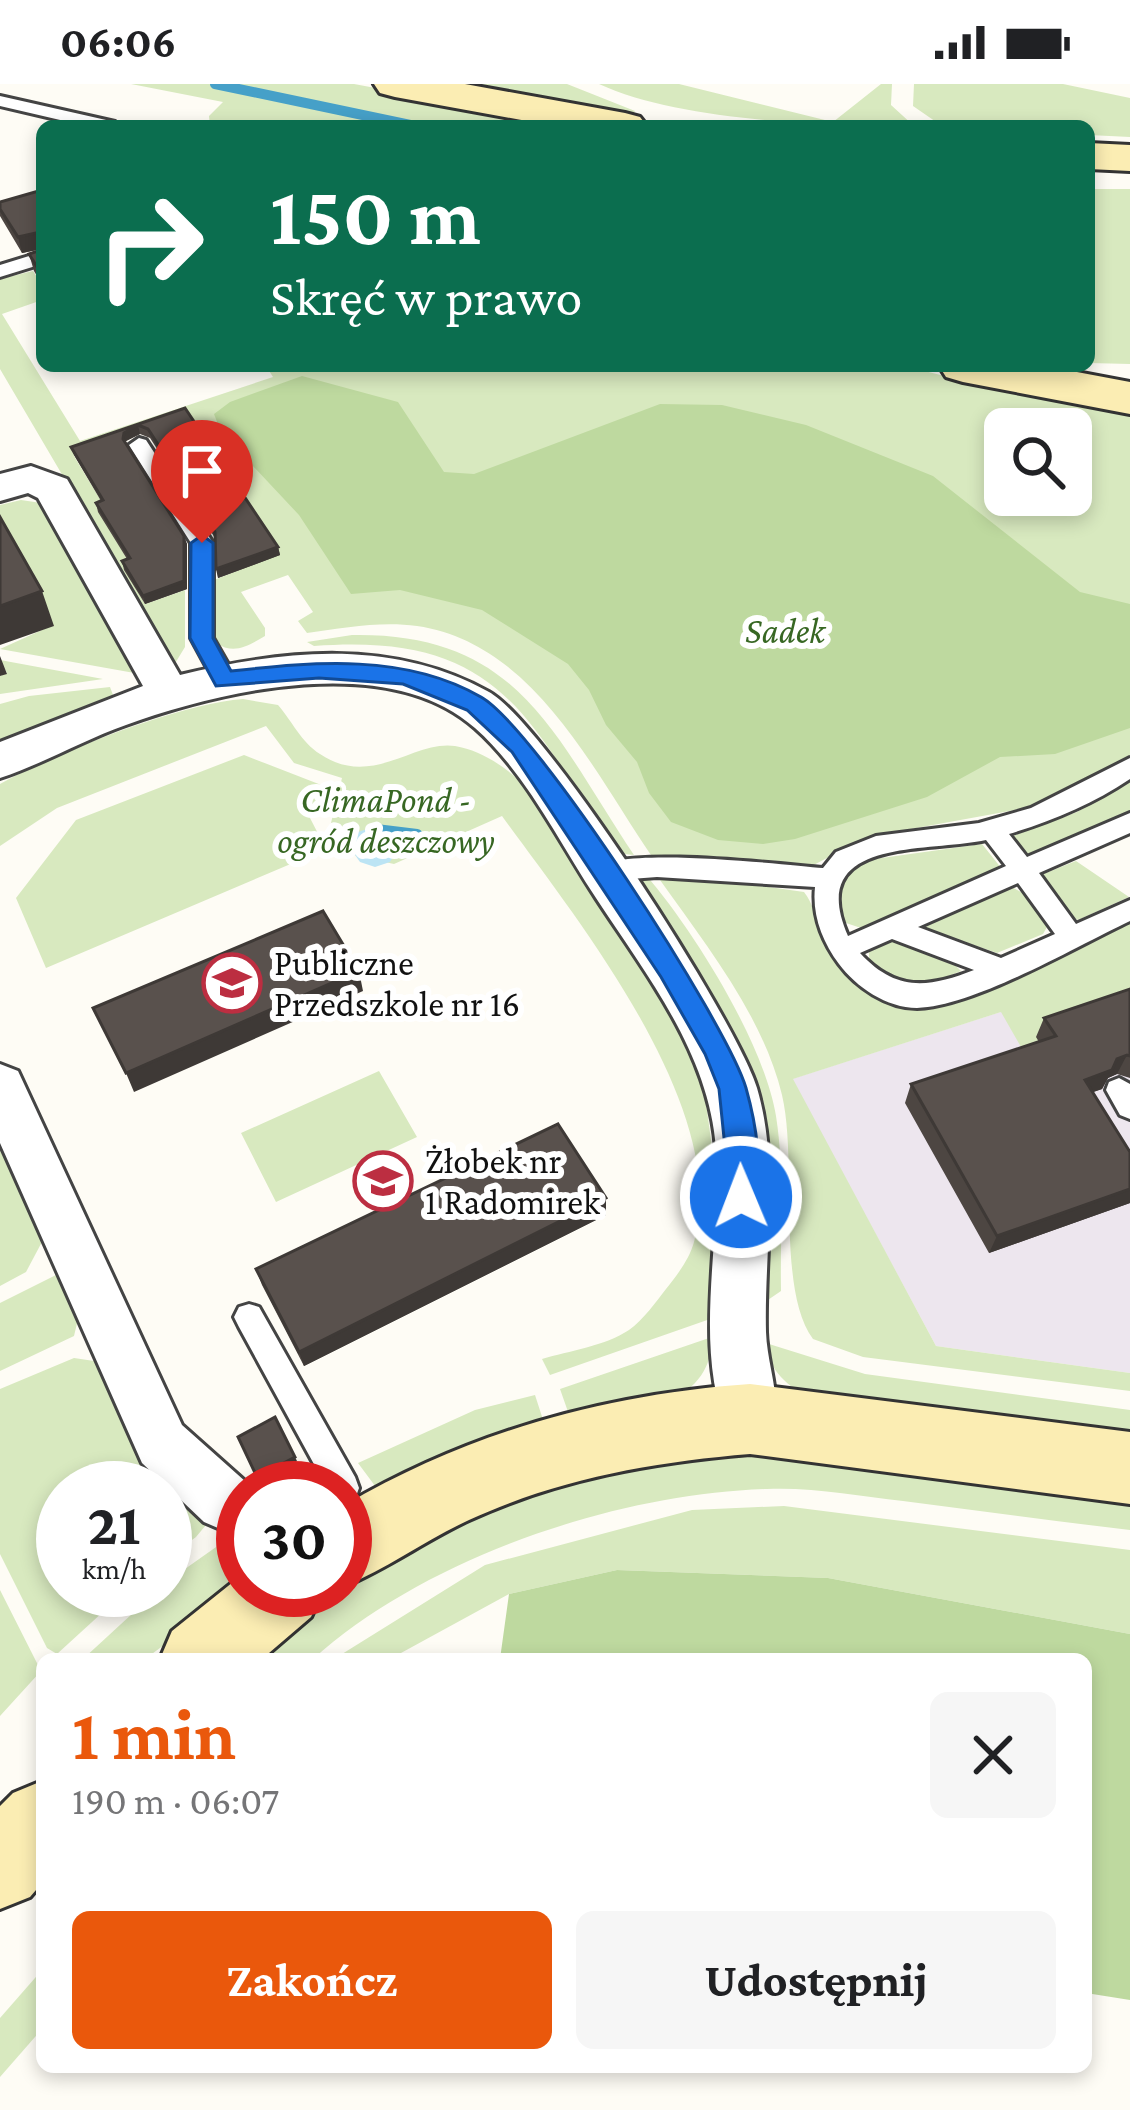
<!DOCTYPE html>
<html lang="pl">
<head>
<meta charset="utf-8">
<style>
	body { margin:0; font-family:"Crimson Pro",serif; background:#f6f6f6; color:#202124; height:100vh; display:flex; flex-direction:column; font-size:45px; white-space:nowrap }
	* { box-sizing:border-box; margin:0 }
	p { font-size:39px; color:#757577 }
	.icon { flex:none; width:66px; height:66px; fill:none; stroke:currentColor; stroke-width:2; stroke-linecap:round; stroke-linejoin:round }
	.map { position:relative; flex:1; overflow:hidden }
	.details { position:absolute; left:36px; top:1569px; width:1056px; height:420px; display:flex; flex-direction:column; background:#fff; border-radius:18px; box-shadow:0 6px 18px #0003 }
	.details>* { flex:none }
	.guide { position:absolute; left:36px; top:36px; width:1059px; height:252px; border-radius:18px; box-shadow:0 6px 18px #0003; background:#0b6e4f; color:#fff; overflow:hidden }
	.buttons { position:absolute; left:984px; top:324px; display:grid; gap:24px }
	.buttons a { display:grid; place-items:center; width:108px; height:108px; border-radius:18px; background:#fff; box-shadow:0 6px 18px #0003; font-size:60px }
	.speed { position:absolute; left:36px; top:1377px; display:flex; gap:24px; font-size:60px; font-weight:700; text-align:center }
	.speed>* { display:grid; place-content:center; width:156px; height:156px; border-radius:50%; background:#fff; box-shadow:0 6px 18px #0003; line-height:1 }
	.speed small { font-size:30px; font-weight:400 }
	.speed .limit { border:18px solid #d22; background:#fff; color:#111 }
	.pin { position:absolute; display:grid; place-items:center; width:102px; height:102px; color:#fff; margin:-123px -51px; border-radius:50% 50% 50% 0; rotate:-45deg; box-shadow:0 0 12px #0007 }
	.pin .icon { rotate:45deg }
	.me { position:absolute; width:132px; margin:-66px; rotate:359deg; stroke-linejoin:round; filter:drop-shadow(0 0 9px #0008) }
	.turn { display:flex; align-items:center; gap:42px; height:252px; padding:0 36px; font-size:54px }
	.turn .icon { width:156px; height:156px; stroke-width:2.5 }
	.turn b { display:block; font-size:84px; line-height:102px }
	.round { display:grid; place-items:center; flex:none; width:126px; height:126px; border-radius:18px; background:#f6f6f6 }
	.head { display:flex; align-items:center; justify-content:space-between; height:204px; padding:0 36px }
	h1 { font-size:72px; font-weight:700; line-height:90px; color:#ea580c }
	.primary-button { display:flex; gap:24px; margin-top:auto; padding:24px 36px }
	.primary-button a { flex:1; height:138px; border-radius:18px; background:#ea580c; color:#fff; font-size:48px; font-weight:700; line-height:138px; text-align:center }
	.primary-button a+a { background:#f6f6f6; color:#202124 }
	.status { display:flex; justify-content:space-between; align-items:center; height:84px; padding:0 60px; background:#fff; direction:ltr }
	.status svg { height:33px; fill:currentColor }
	.map>svg:first-child { display:block }
	.industrial { fill:#ede6ee }
	.green { fill:#d8e9bf; fill-rule:evenodd }
	.forest { fill:#bed99f }
	.lines { fill:none; stroke-linecap:round; stroke-linejoin:round }
	.stream-far1 { stroke:#46a0c8; stroke-width:10 }
	.stream { stroke:#46a0c8; stroke-width:12 }
	.canal { fill:#bce4f4; fill-rule:evenodd }
	.lane-casing { stroke:#444; stroke-width:6 }
	.street-casing { stroke:#444; stroke-width:6 }
	.secondary-casing { stroke:#333; stroke-width:6 }
	.lane { fill:#fff; fill-rule:evenodd }
	.street { fill:#fff; fill-rule:evenodd }
	.secondary { fill:#fbedb3; fill-rule:evenodd }
	.wall { fill:#4d4642 }
	.shaded-wall { fill:#3e3936 }
	.building { fill:#59514d; stroke:#3e3936; stroke-width:3 }
	.route { fill:#1a73e8; stroke:#114b97; stroke-width:3 }
	.labels { text-anchor:middle; stroke-width:12; stroke-linejoin:round; paint-order:stroke }
	.park-label { font-size:36px; font-style:italic; fill:#376723; stroke:#fff }
	.poi-label { font-size:36px; fill:#111; stroke:#fff; text-anchor:start }
</style>
</head>
<body>
<div class="status"><b>06:06</b><svg viewBox="0 0 49 12"><path d="M0 12V9h3v3zM5 12V6h3v6zM10 12V3h3v9zM15 12V0h3v12zM26 1h20v11H26zM47 4h2v5h-2z"/></svg></div>
<div class="map">
<svg width="1130" height="2026" viewBox="0 0 1130 2026">
	<rect width="100%" height="100%" fill="#fefcf5"/>
	<path class="industrial" d="M1130,897v392l-194,-27 -144,-267 221,-71z"/>
	<path class="green" d="M131,0h223l226,42h-370l-1,-10 14,-14z
		M456,0h111l68,27 -2,3z
		M599,0h80l154,38 48,-38h11l-1,21 23,21c-90,0 -235,-5 -315,-42z
		M914,0h149l67,14v39l-41,-2v-9h-147l-29,-20z
		M1089,105h41v175l-41,-1z
		M33,187l9,14v15l-40,14 78,127 193,-64 -7,-11h639l59,15 166,27v347l-73,41 -31,12 -159,29 -61,32 -153,-11c-60,-87 -119,-215 -236,-232 -37,-5 -73,2 -110,7l-9,-12 15,-9 -25,-37 -47,17 24,36v8c-17,10 -31,19 -49,7l-2,-63 65,-26 -93,-137 -112,39 32,53 -7,3 33,55 -7,3 20,34 40,-14v57l-11,18 -174,-296v-90zM1005,345h66v66h-66z
		M21,416l27,4 92,170 -140,-25 53,-24 -53,-96v-24z
		M352,551c167,-3 201,99 282,220l-19,-2c-87,-137 -116,-221 -301,-207l-7,-4z
		M0,576l103,19 -103,15v-18l7,-3z
		M110,603l3,8 -113,45v-36l29,-8z
		M243,615l35,6c14,16 23,37 42,49 52,35 93,-14 135,-8 25,4 47,19 65,35l153,233 31,74 13,97 -4,133 -163,57 -8,-16c27,-8 63,-13 87,-29 14,-10 27,-28 37,-41 11,-14 23,-29 28,-47 38,-132 -118,-324 -192,-426l-108,48 -49,-11 -15,-26 12,-49 -48,-15 -28,-37 -209,82 -57,38v-62c57,-32 179,-80 243,-85z
		M244,671l85,33 -19,30 16,31 -280,119 -30,-70 60,-78z
		M1130,694v33l-108,46 -12,-20 67,-25z
		M982,760l20,25 -141,59 -18,-6 -7,-20 4,-24 20,-17z
		M1076,777l53,36 -51,23c-16,-9 -33,-28 -35,-46z
		M664,788l140,20c9,11 10,23 16,35 30,53 57,85 120,79l190,-85v85l-93,31 11,19 -19,5 -28,-49 -208,67 143,267 194,27v18l-267,-34 -50,-18c-37,-50 -15,-176 -31,-244 -19,-79 -76,-150 -122,-215z
		M646,791c48,56 118,168 130,241 9,57 4,118 5,175l-19,13 -20,-250 -20,-43 -88,-131z
		M1012,803l14,8 21,32 -4,7 -46,19 -76,-26z
		M891,855l59,21 11,11 -37,15 -28,-1 -27,-25v-10z
		M379,987l38,66 -141,65 -35,-69z
		M0,1054l43,102 -17,32 -26,14z
		M60,1189l19,42 -5,21 -74,35v-68z
		M712,1253c0,73 -84,74 -139,89l-13,-37z
		M769,1260l96,30 265,36v32l-316,-39c-20,-15 -49,-31 -45,-59z
		M74,1274l20,3 117,158 -15,18 -31,23v-72h-102v102h64l-70,64 -10,-6 -47,-94v-165z
		M535,1311l11,34 -165,65 -23,-31 117,-53z
		M783,1366l347,44v36c-76,-9 -151,-19 -227,-29 -44,-5 -91,-14 -136,-12 -152,5 -340,68 -454,170h-61c96,-88 219,-157 349,-188 59,-14 123,-16 182,-21z
		M784,1422l346,44v84l-302,-56 -211,-8 -108,24 -119,65h-56l151,-94 207,-55z
		M243,1444v59l-98,72h-62l75,-69h7l10,-14z
		M0,1506l41,81 -41,45z
		M42,1886v59l-42,48v-59z"/>
	<path class="forest" d="M302,292l96,26 46,70 30,2 186,-70 62,1 84,20 127,51 147,116 50,12v124l-75,26 -55,3 -73,40 -132,42 -32,5 -45,-4 -47,-18 -22,-29 -12,-31 -31,-37 -17,-35 -21,-26 -86,-54 -82,-20 -49,4 -52,-79 -78,-83 -7,-18 16,-12z
		M617,1486l211,8 302,56v366l-44,-7v-334h-586l9,-65z"/>
	<g class="lines">
		<path class="stream-far1" d="M215,0l200,42"/>
		<path class="stream" d="M376,746l41,5"/>
		<path class="canal" d="M370,744l15,5 12,17 -7,12 -15,5 -15,-5 -12,-17 7,-12z"/>
		<defs>
			<path id="lane" d="M0,12l115,26 3,4h-32l-86,-20z
				M42,168v12l-42,13v-12z
				M139,354l7,2 67,103v95l24,42 -4,6h-16l-26,-48v-95l-62,-98z
				M1130,674v21c-37,25 -78,42 -121,55l18,23 103,-44v20l-91,40 37,51 54,-24v21c-55,26 -155,85 -213,87 -30,0 -61,-21 -78,-44 -17,-23 -27,-49 -24,-77l-158,-10 -53,4 -12,-10c19,-27 192,-6 231,-3l13,-16 40,-16 103,-13 52,-15zM986,756l20,26 -158,70c-44,-100 80,-83 138,-96zM1018,799l37,51 -54,24 -83,-31zM892,855l82,31c-46,18 -78,22 -114,-17z
				M1119,994l11,6v35l-10,-4 -14,-25 3,-8z
				M249,1220l10,3 96,170 4,11 -4,11 -10,4v-15h-18l-88,-161 -5,-10 5,-10z"/>
			<path id="street" d="M31,382l36,13 113,196c103,-25 212,-37 309,17 56,31 248,329 268,396 23,78 7,164 9,244 1,36 19,72 4,106l-20,8 -20,-8c-39,-90 -8,-194 -14,-289 -7,-96 -69,-173 -120,-251 -37,-56 -70,-125 -121,-170 -87,-77 -252,-38 -349,-3 -43,15 -83,39 -126,53v-36l143,-56 -105,-188 -10,-5 -28,8v-27z
				M0,980l18,7 164,354 64,57 -3,41 -18,8 -21,-9 -62,-59 -142,-320z"/>
			<path id="secondary" d="M374,0h91l160,29 15,4 7,9h-93l-159,-29 -15,-4z
				M1089,59l41,2v26l-41,-2z
				M939,282h106l85,16v32l-167,-32 -17,-5z
				M750,1300l380,48v72l-380,-50c-97,8 -192,25 -281,66 -43,20 -81,48 -124,66v-81c124,-73 262,-111 405,-121z
				M243,1490v16h80l-12,27 -49,42h-102l12,-28z
				M42,1697v102l-12,14 -30,12v-103l13,-13z"/>
		</defs>
		<use href="#lane" class="lane-casing"/>
		<use href="#street" class="street-casing"/>
		<use href="#secondary" class="secondary-casing"/>
		<use href="#lane" class="lane"/>
		<use href="#street" class="street"/>
		<use href="#secondary" class="secondary"/>
	</g>
	<path class="wall" d="M42,106v94l-8,-13 -5,-17 12,-5 -19,4 -22,-37v-14z
		M185,324l93,139 2,8 -62,23 -3,-40 -65,-100 -10,-4 -14,7v3l61,100v45l-42,15 -21,-34 -2,-9 5,-2 -29,-47 -2,-9 5,-2 -27,-46 -3,-8z
		M1130,905v89l-13,-4 -9,4 -6,11 -9,3 37,60v51l-141,50 -84,-150 6,-19 128,-42 -3,-5 8,-19z
		M606,1131l-302,151 -42,-81 -6,-16z"/>
	<path class="shaded-wall" d="M40,148l2,17 -20,4 -4,-16z
		M138,341l2,9 -14,7 -1,6 -2,-8 1,-6z
		M184,452l3,8v45l-42,15 -2,-8z
		M278,463l2,8 -62,23 -2,-9z
		M42,507l12,35 -54,19v-39z
		M0,572l7,18 -7,2z
		M359,887l4,20 -229,101 -8,-19z
		M1127,971l-10,19 -9,4 -6,11 -26,9 9,-18 32,-21z
		M1130,1105v14l-141,50 8,-17z
		M606,1114v17l-302,151 -5,-14z
		M295,1373l2,4 -38,20 -2,-4z"/>
	<path class="building" d="M42,106v79l-3,1 -10,-16 12,-4 -1,-18 -22,5 -18,-28v-7z
		M185,324l93,139 -62,22 -1,-37 -67,-103 -10,-4 -14,8 -1,6 61,97v45l-41,15 -21,-35 8,-3 -34,-55 7,-3 -32,-53z
		M0,433l42,74 -42,15z
		M323,827l36,60 -233,102 -33,-65z
		M1130,905v67l-3,-1 -10,4 -5,11 -27,10 45,72v37l-133,47 -86,-152 145,-48 -12,-18z
		M558,1040l48,74 -307,154 -43,-83z
		M275,1333l20,40 -38,20 -19,-40z"/>
	<path class="route" d="M202,451l11,8v95l18,33c84,-9 174,-18 250,26 55,31 246,326 265,391 9,32 20,87 5,118l-10,3 -10,-3 -12,-117 -14,-35 -44,-77 -149,-225 -45,-42 -64,-26 -84,-6 -103,8 -26,-48 1,-95z"/>
	<defs>
		<symbol id="school-ring" viewBox="-11 -11 22 22"><circle r="9.5" fill="#fff" stroke="#bc2e41" stroke-width="1.5"/><path d="M0-5L7-2L0 1L-7-2ZM-4 1L0 2.5L4 1V4Q0 6-4 4Z" fill="#bc2e41"/></symbol>
	</defs>
	<g fill-rule="evenodd">
		<use href="#school-ring" x="199" y="866" width="66" height="66"/>
		<use href="#school-ring" x="350" y="1064" width="66" height="66"/>
	</g>
	<g class="labels">
		<g class="park-label">
			<text x="785" y="559">Sadek</text>
			<text x="386" y="728">ClimaPond -<tspan x="386" dy="41">ogród deszczowy</tspan></text>
		</g>
		<g class="poi-label">
			<text x="274" y="891">Publiczne<tspan x="274" dy="41">Przedszkole nr 16</tspan></text>
			<text x="425" y="1089">Żłobek nr<tspan x="425" dy="41">1 Radomirek</tspan></text>
		</g>
	</g>
</svg>
<div class="buttons">
<a><svg class="icon" aria-label="search" viewBox="0 0 24 24"><circle cx="10" cy="10" r="6"/><path d="M15 15l6 6"/></svg></a>
</div>
<div class="speed"><div>21<small>km/h</small></div><div class="limit">30</div></div>
<div class="pin" style="left:202px;top:459px;background:#d93025"><svg class="icon" aria-label="arrive" viewBox="0 0 24 24"><path d="M6 21V4h12l-3 4 3 4H6"/></svg></div>
<svg class="me" style="left:741px;top:1113px" viewBox="-20 -20 40 40"><circle r="17" fill="#1a73e8" stroke="#fff" stroke-width="3"/><path d="M0-11L8 9 0 5-8 9z" fill="#fff"/></svg>
<div class="guide">
<div class="turn"><svg class="icon" aria-label="right" viewBox="0 0 24 24"><path d="M7 20v-9h11M14 6l5 5-5 5"/></svg><div><b>150 m</b>Skręć w prawo</div></div>
</div>
<section class="details">
<div class="head"><div><h1>1 min</h1><p>190 m · 06:07</p></div><a class="round"><svg class="icon" aria-label="close" viewBox="0 0 24 24"><path d="M6 6l12 12M18 6L6 18"/></svg></a></div>
<div class="primary-button"><a>Zakończ</a><a>Udostępnij</a></div>
</section>
</div>
</body>
</html>
